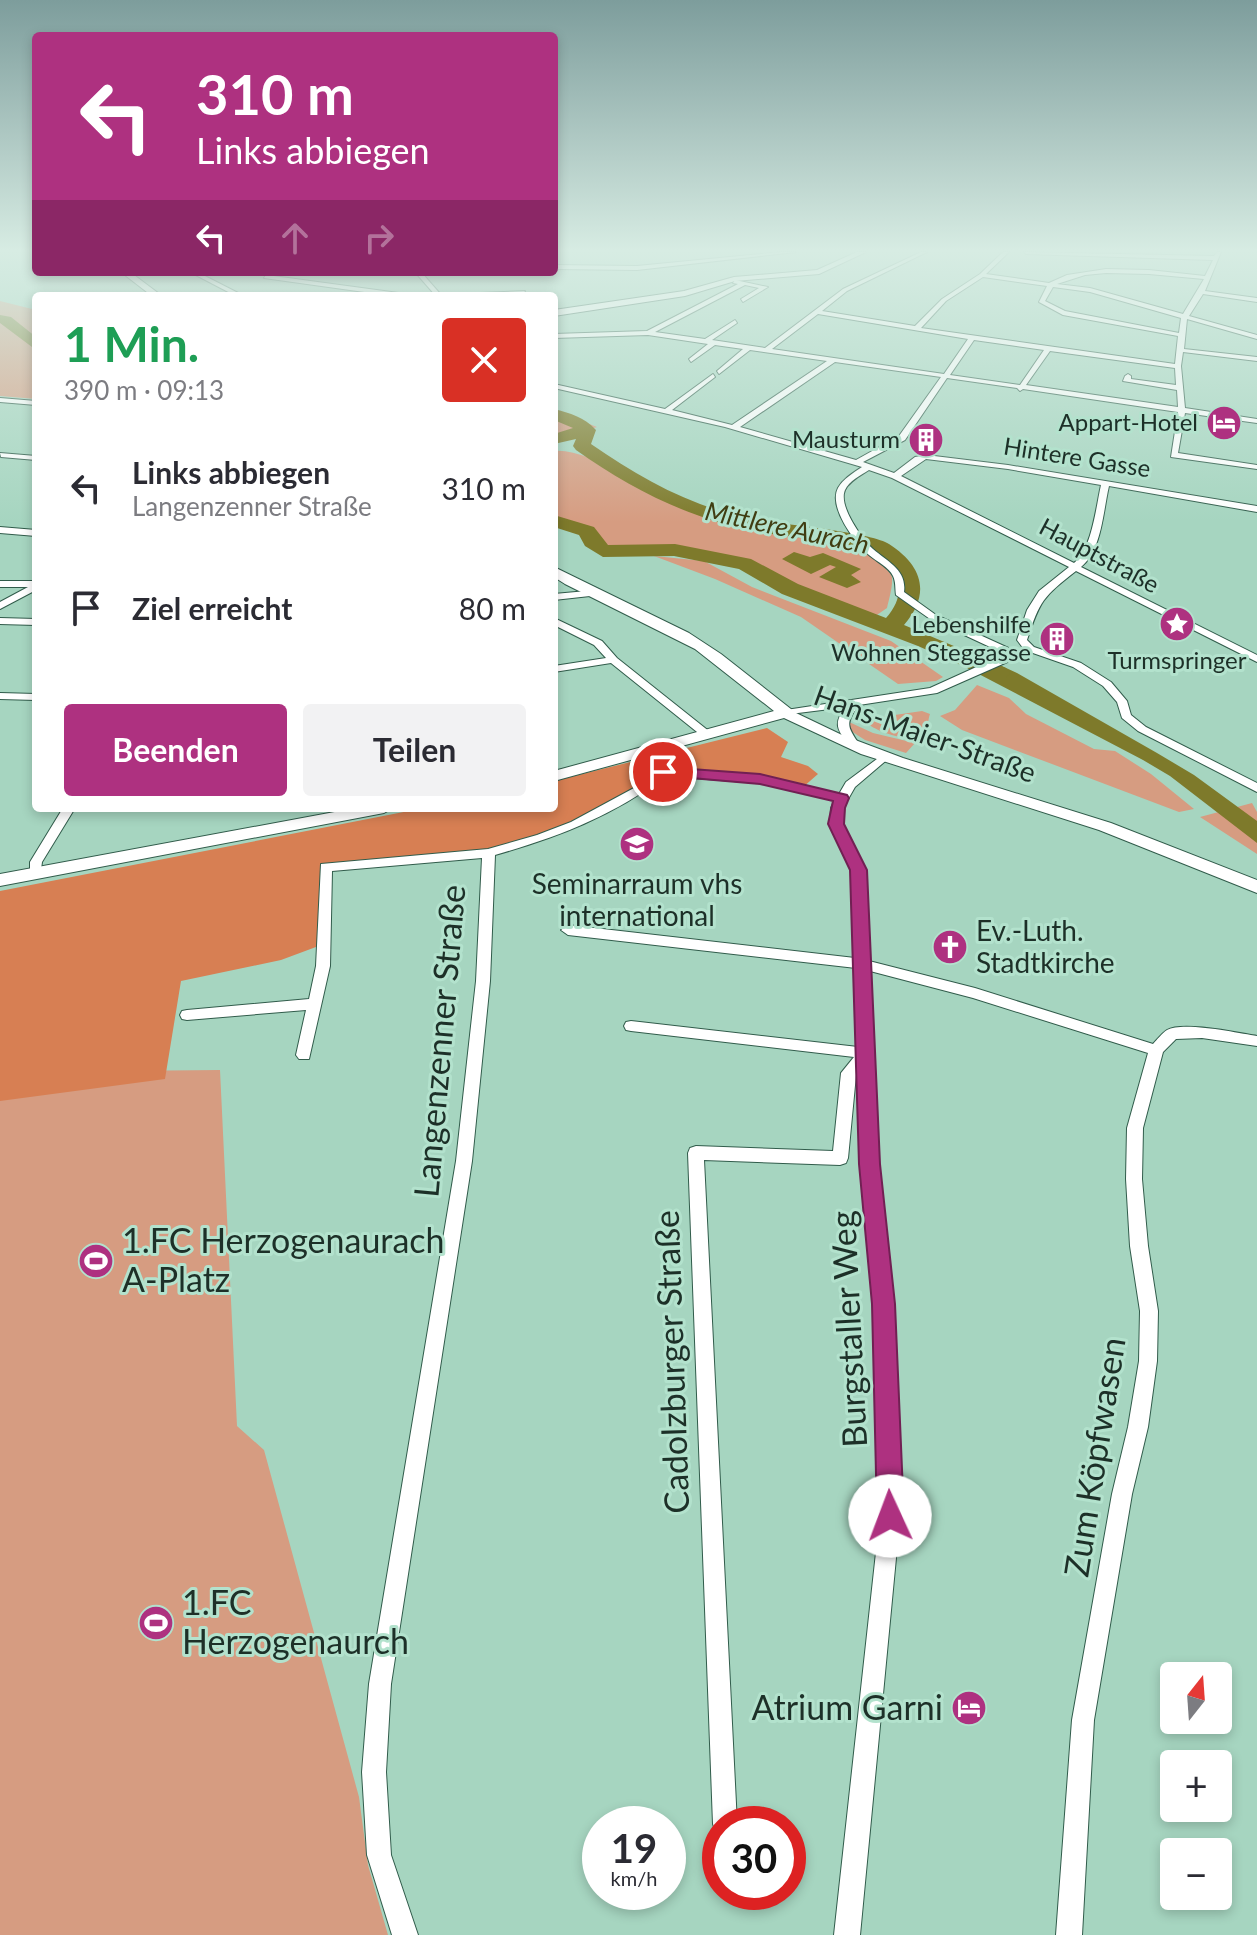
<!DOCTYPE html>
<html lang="de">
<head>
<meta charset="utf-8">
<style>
	body { margin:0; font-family:Lato,sans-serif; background:#f2f2f3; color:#2b2b33; height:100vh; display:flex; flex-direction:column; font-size:30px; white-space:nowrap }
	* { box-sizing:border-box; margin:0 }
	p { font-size:26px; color:#7c7c81 }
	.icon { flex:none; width:44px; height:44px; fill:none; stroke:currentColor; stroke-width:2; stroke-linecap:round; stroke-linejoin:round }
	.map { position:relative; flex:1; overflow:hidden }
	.panel { position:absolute; left:32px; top:292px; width:526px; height:520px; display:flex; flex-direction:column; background:#fff; border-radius:8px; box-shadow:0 4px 12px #0003 }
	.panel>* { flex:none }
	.guide { position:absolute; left:32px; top:32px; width:526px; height:244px; border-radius:8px; box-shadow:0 4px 12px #0003; background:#ae3180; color:#fff; overflow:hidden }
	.needle { width:52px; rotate:17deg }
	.fabs { position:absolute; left:1160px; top:1662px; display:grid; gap:16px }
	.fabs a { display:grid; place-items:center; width:72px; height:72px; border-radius:8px; background:#fff; box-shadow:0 4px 12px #0003; font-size:40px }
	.speed { position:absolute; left:582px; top:1806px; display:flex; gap:16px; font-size:40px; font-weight:700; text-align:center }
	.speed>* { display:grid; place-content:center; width:104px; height:104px; border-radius:50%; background:#fff; box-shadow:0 4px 12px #0003; line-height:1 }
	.speed small { font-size:20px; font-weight:400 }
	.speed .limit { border:12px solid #d22; background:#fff; color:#111 }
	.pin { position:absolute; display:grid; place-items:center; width:68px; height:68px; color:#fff; margin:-34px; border:4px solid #fff; border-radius:50%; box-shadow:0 2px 8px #0007 }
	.me { position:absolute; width:88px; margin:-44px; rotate:358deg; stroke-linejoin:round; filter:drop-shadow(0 0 6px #0008) }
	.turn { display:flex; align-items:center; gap:28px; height:168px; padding:0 32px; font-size:36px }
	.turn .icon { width:104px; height:104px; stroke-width:2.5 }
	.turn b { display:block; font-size:56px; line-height:68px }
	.lanes { display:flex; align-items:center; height:76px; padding:0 32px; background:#0003; justify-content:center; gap:40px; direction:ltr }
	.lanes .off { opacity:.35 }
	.round { display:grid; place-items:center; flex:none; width:84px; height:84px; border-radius:8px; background:#f2f2f3 }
	.summary { display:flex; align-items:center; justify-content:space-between; height:136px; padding:0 32px }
	h1 { font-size:48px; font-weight:700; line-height:60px; color:#1e9e55 }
	.cta { display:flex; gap:16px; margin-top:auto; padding:16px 32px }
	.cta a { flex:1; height:92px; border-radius:8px; background:#ae3180; color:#fff; font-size:32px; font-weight:700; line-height:92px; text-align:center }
	.cta a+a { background:#f2f2f3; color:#2b2b33 }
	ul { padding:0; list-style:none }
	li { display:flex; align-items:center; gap:24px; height:120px; padding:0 32px }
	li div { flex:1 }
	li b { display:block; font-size:30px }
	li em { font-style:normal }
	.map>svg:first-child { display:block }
	.green { fill:#d69c81 }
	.forest { fill:#d77f53 }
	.water { fill:#7e7a2b }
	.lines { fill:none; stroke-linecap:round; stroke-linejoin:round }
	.river { fill:#7e7a2b; fill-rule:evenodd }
	.street-casing { stroke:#315c4b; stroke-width:2 }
	.secondary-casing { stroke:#315c4b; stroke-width:2 }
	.street { fill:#fff; fill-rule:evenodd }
	.secondary { fill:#fff; fill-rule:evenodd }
	.route { fill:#ae3180; stroke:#712053; stroke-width:2 }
	.labels { text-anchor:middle; stroke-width:6; stroke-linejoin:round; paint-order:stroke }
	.far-poi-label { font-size:24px; fill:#1d3028; stroke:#b3e2cd; text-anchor:end }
	.far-street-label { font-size:24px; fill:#1d3028; stroke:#b3e2cd }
	.far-water-label { font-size:26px; font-style:italic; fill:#403d12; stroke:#b3e2cd }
	.street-label { font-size:28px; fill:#1d3028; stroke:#b3e2cd }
	.poi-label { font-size:28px; fill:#1d3028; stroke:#b3e2cd }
	.near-street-label { font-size:34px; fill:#1d3028; stroke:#b3e2cd }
	.near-poi-label { font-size:34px; fill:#1d3028; stroke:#b3e2cd; text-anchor:start }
</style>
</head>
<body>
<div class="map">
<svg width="1257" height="1935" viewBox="0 0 1257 1935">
	<rect width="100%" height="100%" fill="#a6d5c0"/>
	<path class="green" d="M0,301l36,9v89l-36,-3z
		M554,410l43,17 -43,14z
		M554,451c36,-4 106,46 145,60 37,14 77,16 115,23 11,2 27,2 36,8 9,5 39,25 42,35 1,9 -3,22 -5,31l-16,11 -81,-30 -46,-26 -45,-6 -24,-7 -72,1 -11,-9 -5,-11 -33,-10z
		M654,556l50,5 48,26 139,54 52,36 -7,4 -38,3 -97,-67 -86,-38z
		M977,685l32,13 17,16 68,35 21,2 36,23 43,35 -15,3 -217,-82 -22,-14 15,-6z
		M922,711l8,3c-2,5 -2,15 -6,19 -11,12 -46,-1 -56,-9l13,-7z
		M849,722l24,11 42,10 -9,10 -41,-13 -14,-9z
		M1252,803l5,9v42l-57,-37z
		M220,1070l17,356 27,24 95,347 9,68 20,70h-388v-863z"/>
	<path class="forest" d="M767,728l21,14 -7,15 27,9 10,8 -16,14 -42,-9 -97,-7 -88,53 -86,28 -163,14 -2,77 -43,16 -100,21 -16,98 -165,22v-210l424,-83h130v-27z"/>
	<path class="water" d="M794,552l16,5 13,-4 38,16 -10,6 10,7 -14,6 -28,-11 17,-10 -6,-2 -19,9 -29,-15z
		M967,650l50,23 140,80 37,22 63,46v22l-87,-67 -27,-16 -193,-101z"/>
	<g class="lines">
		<path class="river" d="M0,315l11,2 25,20v13l-36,-27z
			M554,409c16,4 30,8 42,21l-5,14c49,34 101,63 160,75 28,5 120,13 138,25 34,22 42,50 15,81l102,43 4,5 -4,5h-16l-72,-32 -136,-52 -43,-25 -65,-13 -71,1 -18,-11 -6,-11 -25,-8v-12l40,12 14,18 67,-1 76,15 47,25 88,34c21,-23 16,-50 -12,-66 -17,-9 -86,-15 -109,-19 -71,-12 -131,-42 -189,-83l-3,-4 3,-7 -22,5v-10l19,-6 -19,-8z"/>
		<defs>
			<path id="street" d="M781,252h15l-159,18 -83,-1v-4l83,1z
				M921,252h6l-80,39 -25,20 93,15 27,-27 38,-25 23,-22h6l-23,22 63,9 18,-8 39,-6 43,1 56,6 8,-16 -187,-6 -2,-2 190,4 3,-4h4l-16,39 52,7v4l-54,-8 -14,22 68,19v4l-70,-20 -3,30 73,8v4l-74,-9 -2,14 4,42 72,11v4l-72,-10 -7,40 79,12v4l-86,-12 7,-45 -155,-23 -3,2 -3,-3 -70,-10 -42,62 -42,22 31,11 21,-16 11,-2 82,10 249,41v6l-148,-26c-6,25 -7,64 -28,81l176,88v7l-181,-91c-33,26 -36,29 -49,69l7,7 47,16 30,19 16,19 4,14 15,12 111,56v9l-119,-61 -16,-13 -5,-16 -14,-16 -30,-19 -43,-15 -93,41 -78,12c-14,18 -12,21 0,39l-2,2h-8c-11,-16 -17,-22 -3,-39l-64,8 -1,-2 5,-3 144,-22 75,-34 -75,-35 -34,-24c-1,-6 0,-13 -3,-19 -4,-9 -16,-14 -24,-21 -14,-12 -41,-48 -31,-67 5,-9 15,-15 24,-21l-137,-40 -171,-39v-4l111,25 48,-35 2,3 -43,33 60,15 95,-64 -77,-11 -31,24 -2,-3 26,-22 -28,-4 -24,17 -2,-3 19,-15 -60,-9 -94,3v-4l93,-3 91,-47 -5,-1 2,-3 33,7 -25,15 -2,-3 18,-11 -14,-3 -90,47 50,7 30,-19 2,3 -25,17 53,8 78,-59zM1106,273l43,1 55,5 -21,35 -93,-26 -33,-4 28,-9zM983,277l64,9 -8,16 24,13 115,21 -3,28 -254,-36 25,-27zM1053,287l37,5 91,26 -2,15 -114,-22 -20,-10zM818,314l150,25 -24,35 -172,-25zM974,340l70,10 -24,35 -70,-10zM1050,351l125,17 1,17 -45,-6v-3l-3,-2 -3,2 -2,5 54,9 1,17 -152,-22zM835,362l106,15 -42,59 -43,24 -116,-33zM926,459l82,10 93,16c-5,22 -9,64 -27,78l-173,-87zM869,470l23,8 177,89 -30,24 -12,19 -10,30 6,8 -8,3 -79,-36 -32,-23c3,-22 -16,-30 -31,-43 -11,-10 -35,-43 -28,-59 4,-9 16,-15 24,-20z
				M190,272h7l47,24h-8z
				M415,272h6l21,24h-6z
				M266,275l140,19 3,2h-16l-129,-18z
				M525,291l-2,3 -70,2 3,-2z
				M0,398l36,3v4l-36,-3z
				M0,453l36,3v4l-35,-3z
				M0,527l36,3v6l-36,-3z
				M0,581h36v9l-36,19v-7l28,-15h-28z
				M587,591l3,1v4l-36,4v-6z
				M0,618l36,1v6l-36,-1z
				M554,618l48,23 15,17 93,74v4h-8l-91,-73 -57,9v-6l52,-8 -12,-13 -40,-20z
				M0,693l36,1v6l-36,-1z
				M885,753l6,3 -2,2 -34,29 -12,21 -1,16 23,46 4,91 106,27 178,56c4,-4 9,-11 14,-14 16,-9 71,3 90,6v10l-55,-8 -26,1 -13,13 -20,76 -1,51 6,67 10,65 -1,50 -9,66 -16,67 -38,226 -12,215h-26l16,-215 40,-226 16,-67 11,-66 1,-50 -10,-65 -4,-67 1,-51 21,-75 -175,-55 -103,-27 8,193 15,140 7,212 -40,419h-26l46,-419 -5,-212 -13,-140 -3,-92 -3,3 -8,83 -2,5 -6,2 -136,-5 33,664h-17v10l-4,-1 -3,-9 -25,-671 2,-5 6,-2 137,5 8,-78 13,-16 -223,-26 -5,-1 -2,-4 2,-4 5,-1 227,26 -2,-79 -288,-33 -7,-5 7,-5 287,33 -2,-88 -23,-46 1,-16 4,-8 -75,-17 -94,-7c-53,40 -108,61 -171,79l-5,126 -18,180 -81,523 -5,88 5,83 27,80h-26l-25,-80 -5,-83 7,-88 87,-523 20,-180 6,-123 -150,13 -2,95 -21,93h-10l-3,-4 10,-45 -119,10 -5,-1 -2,-4 2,-4 5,-1 122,-11 7,-33 5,-102 167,-15 49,-14 34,-13 63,-34 29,-20 97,7 79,19 7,-12z
				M63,808h12l-33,54 -2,14h-10v-14z"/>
			<path id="secondary" d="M857,252h9l-47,22 -84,7 -50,15 -131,20v-6l130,-19 50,-14 83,-7z
				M121,272h9l32,24h-10z
				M554,567l135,66 32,21 75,59 46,22 61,23 208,65 146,57v13l-158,-63 -238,-76 -77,-36 -230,63v-10l220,-60 -79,-62 -130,-65 -11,-7z
				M356,808h37l-9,5 -384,73v-12z"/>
		</defs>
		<use href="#street" class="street-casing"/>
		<use href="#secondary" class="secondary-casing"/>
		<use href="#street" class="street"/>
		<use href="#secondary" class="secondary"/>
	</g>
	<linearGradient id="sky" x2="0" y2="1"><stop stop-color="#7d9d9c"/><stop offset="0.48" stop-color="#d7ece3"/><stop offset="1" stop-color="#d7ece3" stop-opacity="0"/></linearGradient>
	<rect width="1257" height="522" fill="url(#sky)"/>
	<path class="route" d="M663,767l97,7 87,21 2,3 -4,10 -1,16 23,46 13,294 15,140 9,212 -4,9 -10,4 -9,-4 -4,-9 -5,-212 -13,-140 -9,-294 -22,-46 5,-23 -73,-17 -103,-9v-6z"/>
	<defs>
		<symbol id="hotel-disc" viewBox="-11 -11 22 22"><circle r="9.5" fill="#ae3180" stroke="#b3e2cd"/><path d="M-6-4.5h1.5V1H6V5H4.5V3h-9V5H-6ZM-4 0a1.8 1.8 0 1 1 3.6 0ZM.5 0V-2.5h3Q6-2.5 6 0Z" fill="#fff"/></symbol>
		<symbol id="building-disc" viewBox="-11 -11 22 22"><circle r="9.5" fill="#ae3180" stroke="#b3e2cd"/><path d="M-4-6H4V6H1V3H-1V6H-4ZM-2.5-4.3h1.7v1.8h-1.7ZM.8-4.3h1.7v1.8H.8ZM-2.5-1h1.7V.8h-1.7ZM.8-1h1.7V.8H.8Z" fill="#fff"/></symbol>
		<symbol id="sight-disc" viewBox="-11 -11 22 22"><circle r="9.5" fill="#ae3180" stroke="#b3e2cd"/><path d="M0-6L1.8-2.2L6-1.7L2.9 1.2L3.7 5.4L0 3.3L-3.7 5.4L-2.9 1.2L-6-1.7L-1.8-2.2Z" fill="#fff"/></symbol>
		<symbol id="university-disc" viewBox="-11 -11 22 22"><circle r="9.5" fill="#ae3180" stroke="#b3e2cd"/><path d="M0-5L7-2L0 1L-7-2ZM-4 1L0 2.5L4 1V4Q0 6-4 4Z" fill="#fff"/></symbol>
		<symbol id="church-disc" viewBox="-11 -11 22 22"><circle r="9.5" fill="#ae3180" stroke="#b3e2cd"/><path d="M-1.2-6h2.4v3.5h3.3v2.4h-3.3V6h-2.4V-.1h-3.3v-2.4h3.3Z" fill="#fff"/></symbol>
		<symbol id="stadium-disc" viewBox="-11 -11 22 22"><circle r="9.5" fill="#ae3180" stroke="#b3e2cd"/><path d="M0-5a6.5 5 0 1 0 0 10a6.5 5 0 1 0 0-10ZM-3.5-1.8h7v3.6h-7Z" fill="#fff"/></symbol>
	</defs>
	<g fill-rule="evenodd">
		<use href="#hotel-disc" x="1204" y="403" width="40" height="40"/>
		<use href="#building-disc" x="906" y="420" width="40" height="40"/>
		<use href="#sight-disc" x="1157" y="604" width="40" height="40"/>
		<use href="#building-disc" x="1037" y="619" width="40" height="40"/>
		<use href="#university-disc" x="617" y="824" width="40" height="40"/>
		<use href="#church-disc" x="930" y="927" width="40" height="40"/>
		<use href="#stadium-disc" x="76" y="1241" width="40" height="40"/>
		<use href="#stadium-disc" x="136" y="1603" width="40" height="40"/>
		<use href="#hotel-disc" x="949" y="1688" width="40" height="40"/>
	</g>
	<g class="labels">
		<g class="far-poi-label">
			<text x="1198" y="431">Appart-Hotel</text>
			<text x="900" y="448">Mausturm</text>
			<text x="1031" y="633">Lebenshilfe<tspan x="1031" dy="28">Wohnen Steggasse</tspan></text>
			<text x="1177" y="669" text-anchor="middle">Turmspringer</text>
		</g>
		<g class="far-street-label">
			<text transform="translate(1077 458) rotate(9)" y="8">Hintere Gasse</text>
			<text transform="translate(1099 556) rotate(28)" y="8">Hauptstraße</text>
		</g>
		<g class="far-water-label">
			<text transform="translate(787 528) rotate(12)" y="9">Mittlere Aurach</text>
		</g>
		<g class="street-label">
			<text transform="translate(925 734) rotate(20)" y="10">Hans-Maier-Straße</text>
		</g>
		<g class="poi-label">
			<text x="637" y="894">Seminarraum vhs<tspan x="637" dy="32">international</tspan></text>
			<text x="976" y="941" text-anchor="start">Ev.-Luth.<tspan x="976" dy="32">Stadtkirche</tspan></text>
		</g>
		<g class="near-street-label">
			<text transform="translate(440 1041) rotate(-85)" y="12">Langenzenner Straße</text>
			<text transform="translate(849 1329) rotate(-93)" y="12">Burgstaller Weg</text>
			<text transform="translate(672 1362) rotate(-92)" y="12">Cadolzburger Straße</text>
			<text transform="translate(1095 1457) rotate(-81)" y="12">Zum Köpfwasen</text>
		</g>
		<g class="near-poi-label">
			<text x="122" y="1253">1.FC Herzogenaurach<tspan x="122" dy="39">A-Platz</tspan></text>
			<text x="182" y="1615">1.FC<tspan x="182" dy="39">Herzogenaurch</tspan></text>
			<text x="943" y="1720" text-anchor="end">Atrium Garni</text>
		</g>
	</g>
</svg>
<div class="fabs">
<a><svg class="needle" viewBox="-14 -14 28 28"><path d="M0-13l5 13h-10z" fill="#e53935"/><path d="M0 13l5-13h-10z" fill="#7c7c81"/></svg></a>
<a>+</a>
<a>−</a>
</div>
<div class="speed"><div>19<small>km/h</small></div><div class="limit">30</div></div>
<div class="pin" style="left:663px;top:772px;background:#d93025"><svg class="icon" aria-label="arrive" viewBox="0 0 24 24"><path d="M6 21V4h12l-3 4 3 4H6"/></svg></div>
<svg class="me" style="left:890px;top:1516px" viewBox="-20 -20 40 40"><circle r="19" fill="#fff"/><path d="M0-13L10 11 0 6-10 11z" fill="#ae3180"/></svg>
<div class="guide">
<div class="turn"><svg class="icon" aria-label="left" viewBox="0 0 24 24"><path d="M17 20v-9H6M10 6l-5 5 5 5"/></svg><div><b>310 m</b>Links abbiegen</div></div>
<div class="lanes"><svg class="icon" aria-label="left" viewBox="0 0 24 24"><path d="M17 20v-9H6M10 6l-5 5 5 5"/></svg><svg class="icon off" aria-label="ahead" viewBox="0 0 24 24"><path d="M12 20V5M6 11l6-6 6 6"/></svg><svg class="icon off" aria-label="right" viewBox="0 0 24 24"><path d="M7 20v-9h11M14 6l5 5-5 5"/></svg></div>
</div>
<section class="panel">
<div class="summary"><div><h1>1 Min.</h1><p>390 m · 09:13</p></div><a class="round" style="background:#d93025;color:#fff"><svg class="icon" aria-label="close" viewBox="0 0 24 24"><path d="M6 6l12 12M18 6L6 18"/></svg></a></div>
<ul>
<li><svg class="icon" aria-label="left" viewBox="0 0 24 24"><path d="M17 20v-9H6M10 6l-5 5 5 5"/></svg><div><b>Links abbiegen</b><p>Langenzenner Straße</p></div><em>310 m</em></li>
<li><svg class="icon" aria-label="arrive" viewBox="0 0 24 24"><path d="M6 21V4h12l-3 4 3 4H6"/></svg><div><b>Ziel erreicht</b></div><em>80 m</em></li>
</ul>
<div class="cta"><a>Beenden</a><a>Teilen</a></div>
</section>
</div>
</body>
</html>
